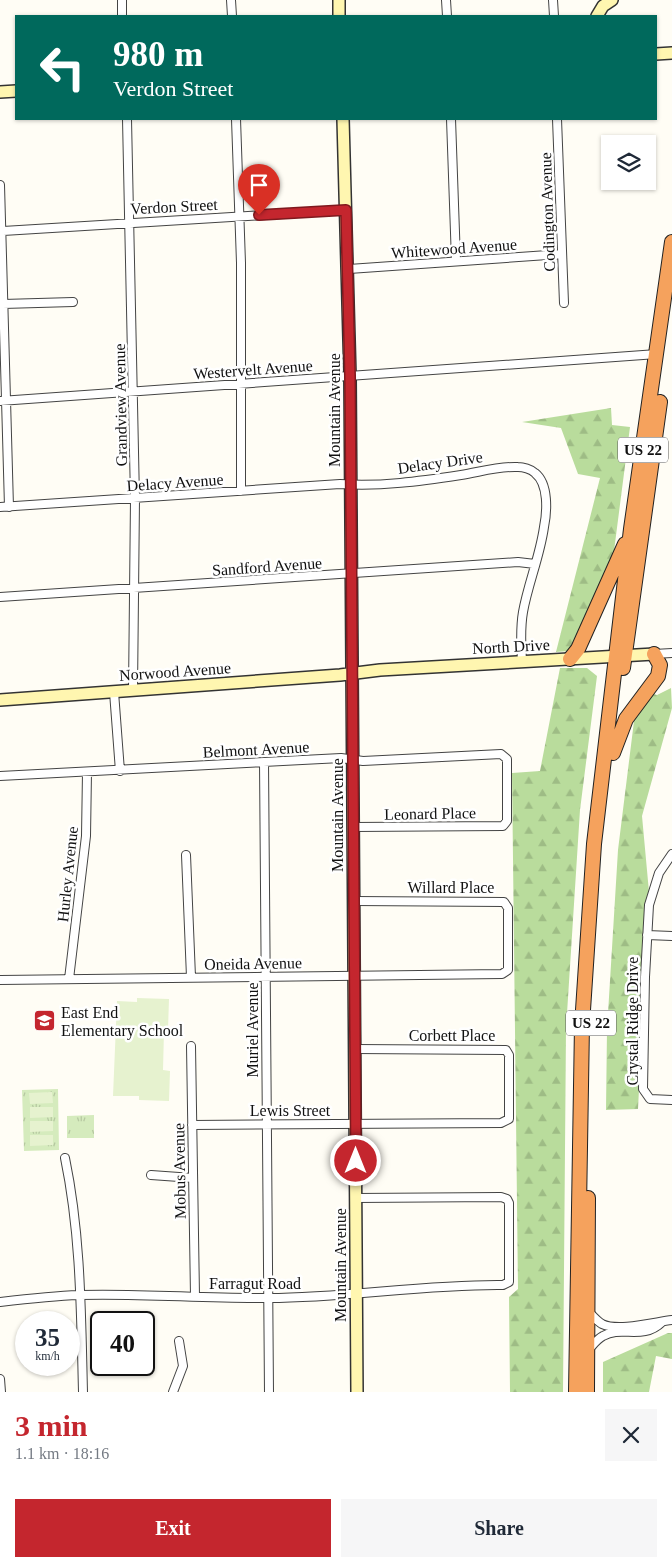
<!DOCTYPE html>
<html lang="en">
<head>
<meta charset="utf-8">
<style>
	body { margin:0; font-family:Georgia,serif; background:#f6f6f7; color:#1f2937; height:100vh; display:flex; flex-direction:column; font-size:19px; white-space:nowrap }
	* { box-sizing:border-box; margin:0 }
	p { font-size:16px; color:#747a83 }
	.icon { flex:none; width:28px; height:28px; fill:none; stroke:currentColor; stroke-width:2; stroke-linecap:round; stroke-linejoin:round }
	.map { position:relative; height:1392px; overflow:hidden }
	.sheet { display:flex; flex-direction:column; background:#fff; flex:1 }
	.sheet>* { flex:none }
	.hud { position:absolute; left:15px; top:15px; width:642px; height:105px; border-radius:0px; box-shadow:0 1px 4px #0004; background:#00695c; color:#fff; overflow:hidden }
	.controls { position:absolute; left:601px; top:135px; display:grid; gap:10px }
	.controls a { display:grid; place-items:center; width:55px; height:55px; border-radius:0px; background:#fff; box-shadow:0 1px 4px #0004; font-size:25px }
	.speed { position:absolute; left:15px; top:1311px; display:flex; gap:10px; font-size:25px; font-weight:700; text-align:center }
	.speed>* { display:grid; place-content:center; width:65px; height:65px; border-radius:50%; background:#fff; box-shadow:0 1px 4px #0004; line-height:1 }
	.speed small { font-size:12px; font-weight:400 }
	.speed .limit { border:2px solid #111; border-radius:8px; background:#fff; color:#111 }
	.pin { position:absolute; display:grid; place-items:center; width:42px; height:42px; color:#fff; margin:-51px -21px; border-radius:50% 50% 50% 0; rotate:-45deg; box-shadow:0 0 5px #0007 }
	.pin .icon { rotate:45deg }
	.me { position:absolute; width:55px; margin:-28px; rotate:0deg; stroke-linejoin:round; filter:drop-shadow(0 0 4px #0008) }
	.turn { display:flex; align-items:center; gap:18px; height:105px; padding:0 15px; font-size:22px }
	.turn .icon { width:65px; height:65px; stroke-width:2.5 }
	.turn b { display:block; font-size:35px; line-height:42px }
	.round { display:grid; place-items:center; flex:none; width:52px; height:52px; border-radius:0px; background:#f6f6f7 }
	.overview { display:flex; align-items:center; justify-content:space-between; height:85px; padding:0 15px }
	h1 { font-size:30px; font-weight:700; line-height:38px; color:#c4262e }
	.primary-button { display:flex; gap:10px; margin-top:auto; padding:10px 15px }
	.primary-button a { flex:1; height:58px; border-radius:0px; background:#c4262e; color:#fff; font-size:20px; font-weight:700; line-height:58px; text-align:center }
	.primary-button a+a { background:#f6f6f7; color:#1f2937 }
	.map>svg:first-child { display:block }
	.forest { fill:url(#forest-firs) }
	.park { fill:url(#park-tufts) }
	.pitch { fill:#e6f2cf }
	.lines { fill:none; stroke-linecap:round; stroke-linejoin:round }
	.street-casing { stroke:#444; stroke-width:10 }
	.secondary-casing { stroke:#333; stroke-width:14 }
	.highway-casing { stroke:#222; stroke-width:16 }
	.street { stroke:#fff; stroke-width:8 }
	.secondary { stroke:#fff6b0; stroke-width:11 }
	.highway { stroke:#f5a25d; stroke-width:14 }
	.route-casing { stroke:#7f191e; stroke-width:12 }
	.route { stroke:#c4262e; stroke-width:9 }
	.labels { text-anchor:middle; stroke-width:5; stroke-linejoin:round; paint-order:stroke }
	.shield { fill:#fff; stroke:#585858; stroke-width:1 }
	.shield-label { font-size:15px; font-weight:bold; fill:#111 }
	.street-label { font-size:16px; fill:#111; stroke:#fff }
	.poi-label { font-size:16px; fill:#111; stroke:#fff; text-anchor:start }
</style>
</head>
<body>
<div class="map">
<svg width="672" height="1392" viewBox="0 0 672 1392">
	<defs>
		<pattern id="forest-firs" width="22" height="20" patternUnits="userSpaceOnUse" patternTransform="scale(1.25)"><rect width="22" height="20" fill="#b9dc9c"/><path d="M5 1l3.5 6h-7zM16 11l3.5 6h-7z" fill="#9ebc85"/></pattern>
		<pattern id="park-tufts" width="24" height="20" patternUnits="userSpaceOnUse" patternTransform="scale(1.25)"><rect width="24" height="20" fill="#d5ebbd"/><path d="M3 7l-1-3M5 7V3M7 7l1-3M15 17l-1-3M17 17v-4M19 17l1-3" fill="none" stroke="#b6c8a1"/></pattern>
	</defs>
	<rect width="100%" height="100%" fill="#fffdf5"/>
	<path class="forest" d="M611,408l1,17 18,2 -16,124 -45,100 -13,1 44,-174 -22,-4 -17,-46 -39,-6z
		M560,668h27l10,8 -17,134 -14,219 -3,363h-53l-1,-95 9,-8 -6,-516 28,-2z
		M671,688l1,20 -30,108 7,76 -11,217 -32,1 1,-80 11,-180 20,-161 19,6z
		M668,1333h4v26l-16,-3 -7,36h-46v-30z"/>
	<path class="park" d="M58,1089l1,61 -35,1 -2,-61z
		M94,1115v23h-27v-22z"/>
	<path class="pitch" d="M137,998l32,1 -1,31 -4,1 -1,39 7,1 -1,30 -30,-1v-4h-26l4,-95 20,1z
		M52,1092l1,11 -23,1 -1,-11z
		M30,1107h23v10l-23,1z
		M30,1121h23v10l-23,1z
		M30,1135h23v10l-23,1z"/>
	<g class="lines">
		<defs>
			<path id="street" d="M122,0v16
				M231,0l1,16
				M446,0l1,16
				M553,0l1,16
				M127,119l8,380 -2,191
				M236,119l5,144v228
				M451,119l5,142
				M557,119l7,184
				M0,185l9,322
				M3,231l343,-21
				M349,269l213,-15
				M3,304l70,-2
				M0,401l657,-47
				M0,507l340,-23c40,3 81,-3 121,-9 19,-3 38,-9 57,-8 5,0 13,2 17,6 14,11 12,39 9,54 -4,29 -16,57 -21,85 -3,17 -2,33 -1,49
				M0,597l518,-35 17,2
				M654,654l18,-1
				M114,692l6,79
				M264,762l5,630
				M0,776l341,-18 22,3 138,-7 6,5v62l-4,5 -149,1
				M672,854l-13,19 -10,32 -4,72 -2,112 7,10 22,1
				M186,855l5,122
				M647,935l25,1
				M69,979l17,-143 1,-64
				M0,980l502,-6 6,-4v-62l-4,-6 -150,-1
				M191,1046l4,250
				M192,1125l309,-2 8,-4v-64l-3,-5 -151,-1
				M65,1158c16,77 16,156 18,234
				M151,1175l42,3
				M0,1302c26,-3 53,-6 79,-7 63,-2 127,4 190,3 78,0 155,-14 234,-13l6,-3v-79l-2,-4 -6,-2 -145,1
				M588,1311c4,4 9,10 14,13 16,8 53,-2 70,-4
				M589,1349c4,-4 8,-10 14,-13 19,-11 39,5 59,-14
				M0,1379l1,13
				M173,1392l10,-26 -4,-25"/>
			<path id="secondary" d="M339,0v16
				M597,16l6,-10 9,-6
				M656,54l16,-1
				M0,92l16,-1
				M343,119l7,257 7,1016
				M0,700l340,-25 40,-5 274,-16"/>
			<path id="highway" d="M570,659l8,-10 47,-105
				M623,668l37,-266
				M613,753l13,-34 32,-43 2,-11 -6,-11
				M576,1392l6,-367 12,-181 37,-315 41,-287
				M587,1392l1,-194"/>
		</defs>
		<use href="#street" class="street-casing"/>
		<use href="#secondary" class="secondary-casing"/>
		<use href="#highway" class="highway-casing"/>
		<use href="#street" class="street"/>
		<use href="#secondary" class="secondary"/>
		<use href="#highway" class="highway"/>
	</g>
	<g class="lines">
		<defs>
			<path id="route" d="M259,215l87,-5 4,166 6,785"/>
		</defs>
		<use href="#route" class="route-casing"/>
		<use href="#route" class="route"/>
	</g>
	<defs>
		<symbol id="school-square" viewBox="-11 -11 22 22"><rect x="-9" y="-9" width="18" height="18" rx="4" fill="#c4262e" stroke="#fff"/><path d="M0-5L7-2L0 1L-7-2ZM-4 1L0 2.5L4 1V4Q0 6-4 4Z" fill="#fff"/></symbol>
	</defs>
	<g fill-rule="evenodd">
		<use href="#school-square" x="32" y="1008" width="25" height="25"/>
	</g>
	<g class="labels">
		<g class="shield">
			<rect x="618" y="437.5" width="50" height="25" rx="4"/>
			<rect x="566" y="1010.5" width="50" height="25" rx="4"/>
		</g>
		<g class="shield-label">
			<text x="643" y="455">US 22</text>
			<text x="591" y="1028">US 22</text>
		</g>
		<g class="street-label">
			<text transform="translate(174 206) rotate(-3)" y="6">Verdon Street</text>
			<text transform="translate(547 212) rotate(-92)" y="6">Codington Avenue</text>
			<text transform="translate(454 248) rotate(-4)" y="6">Whitewood Avenue</text>
			<text transform="translate(253 369) rotate(-4)" y="6">Westervelt Avenue</text>
			<text transform="translate(120 405) rotate(-91)" y="6">Grandview Avenue</text>
			<text transform="translate(334 410) rotate(-90)" y="6">Mountain Avenue</text>
			<text transform="translate(440 462) rotate(-8)" y="6">Delacy Drive</text>
			<text transform="translate(175 482) rotate(-4)" y="6">Delacy Avenue</text>
			<text transform="translate(267 566) rotate(-4)" y="6">Sandford Avenue</text>
			<text transform="translate(511 646) rotate(-3)" y="6">North Drive</text>
			<text transform="translate(175 671) rotate(-4)" y="6">Norwood Avenue</text>
			<text transform="translate(256 749) rotate(-3)" y="6">Belmont Avenue</text>
			<text transform="translate(430 813) rotate(-1)" y="6">Leonard Place</text>
			<text transform="translate(337 815) rotate(-90)" y="6">Mountain Avenue</text>
			<text transform="translate(67 874) rotate(-84)" y="6">Hurley Avenue</text>
			<text x="451" y="893">Willard Place</text>
			<text transform="translate(253 963) rotate(-1)" y="6">Oneida Avenue</text>
			<text transform="translate(632 1021) rotate(-90)" y="6">Crystal Ridge Drive</text>
			<text transform="translate(252 1030) rotate(-90)" y="6">Muriel Avenue</text>
			<text x="452" y="1041">Corbett Place</text>
			<text x="290" y="1116">Lewis Street</text>
			<text transform="translate(179 1171) rotate(-91)" y="6">Mobus Avenue</text>
			<text transform="translate(340 1265) rotate(-90)" y="6">Mountain Avenue</text>
			<text x="255" y="1289">Farragut Road</text>
		</g>
		<g class="poi-label">
			<text x="61" y="1018">East End<tspan x="61" dy="18">Elementary School</tspan></text>
		</g>
	</g>
</svg>
<div class="controls">
<a><svg class="icon" aria-label="layers" viewBox="0 0 24 24"><path d="M12 4l9 5-9 5-9-5zM3 14l9 5 9-5"/></svg></a>
</div>
<div class="speed"><div>35<small>km/h</small></div><div class="limit">40</div></div>
<div class="pin" style="left:259px;top:215px;background:#d93025"><svg class="icon" aria-label="arrive" viewBox="0 0 24 24"><path d="M6 21V4h12l-3 4 3 4H6"/></svg></div>
<svg class="me" style="left:356px;top:1161px" viewBox="-20 -20 40 40"><circle r="17" fill="#c4262e" stroke="#fff" stroke-width="3"/><path d="M0-11L8 9 0 5-8 9z" fill="#fff"/></svg>
<div class="hud">
<div class="turn"><svg class="icon" aria-label="left" viewBox="0 0 24 24"><path d="M17 20v-9H6M10 6l-5 5 5 5"/></svg><div><b>980 m</b>Verdon Street</div></div>
</div>
</div>
<section class="sheet">
<div class="overview"><div><h1>3 min</h1><p>1.1 km · 18:16</p></div><a class="round"><svg class="icon" aria-label="close" viewBox="0 0 24 24"><path d="M6 6l12 12M18 6L6 18"/></svg></a></div>
<div class="primary-button"><a>Exit</a><a>Share</a></div>
</section>
</body>
</html>
